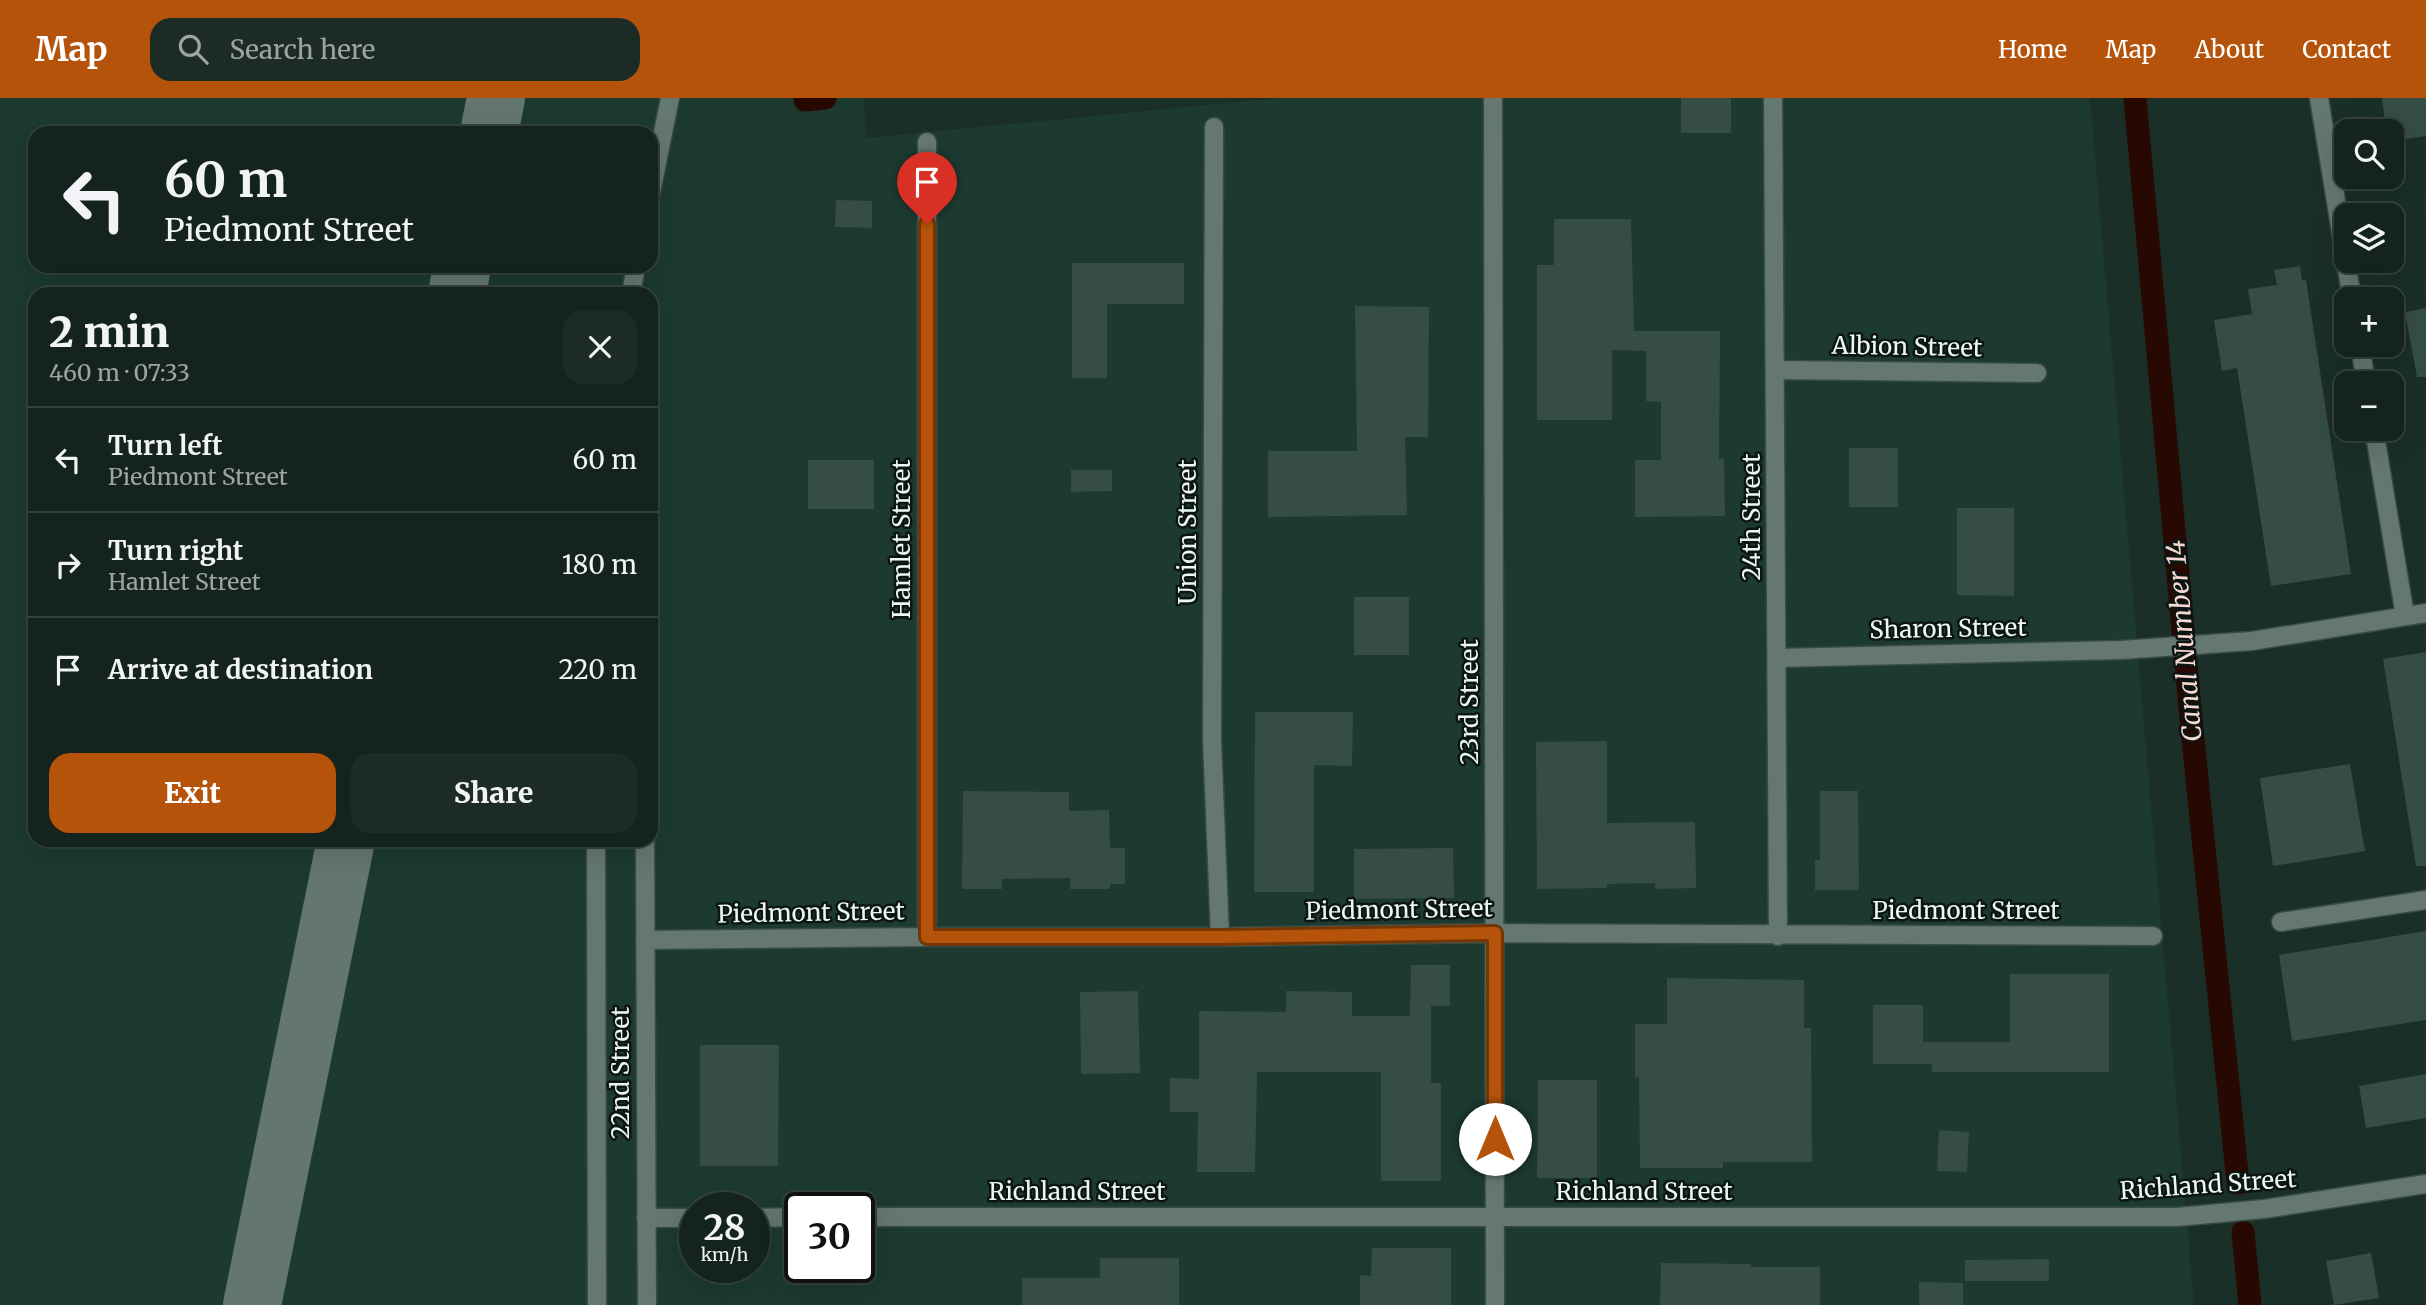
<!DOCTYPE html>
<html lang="en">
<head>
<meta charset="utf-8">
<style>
	body { margin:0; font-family:Merriweather,serif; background:#1d2b27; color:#f1f3f6; height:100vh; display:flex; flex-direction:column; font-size:26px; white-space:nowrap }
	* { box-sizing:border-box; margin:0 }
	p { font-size:23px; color:#9da4a4 }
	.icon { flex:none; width:38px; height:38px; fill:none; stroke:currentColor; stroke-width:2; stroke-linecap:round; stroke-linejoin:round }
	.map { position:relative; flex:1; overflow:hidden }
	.details { position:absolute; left:28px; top:189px; width:630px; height:560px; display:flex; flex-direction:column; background:#14231e; border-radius:21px; box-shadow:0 7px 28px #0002,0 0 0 2px #33403c }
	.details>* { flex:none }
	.hud { position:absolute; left:28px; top:28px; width:630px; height:147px; border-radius:21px; box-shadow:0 7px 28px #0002,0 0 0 2px #33403c; background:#14231e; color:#f1f3f6; overflow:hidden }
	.buttons { position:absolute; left:2334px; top:21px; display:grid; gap:14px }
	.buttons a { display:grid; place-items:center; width:70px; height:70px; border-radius:14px; background:#14231e; box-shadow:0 7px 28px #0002,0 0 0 2px #33403c; font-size:35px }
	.speed { position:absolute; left:679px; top:1094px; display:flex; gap:14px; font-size:35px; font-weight:700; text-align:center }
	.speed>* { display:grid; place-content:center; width:91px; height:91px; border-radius:50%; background:#14231e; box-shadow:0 7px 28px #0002,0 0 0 2px #33403c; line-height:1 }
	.speed small { font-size:18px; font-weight:400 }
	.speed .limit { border:4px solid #111; border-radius:10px; background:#fff; color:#111 }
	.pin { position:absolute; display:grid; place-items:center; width:60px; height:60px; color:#fff; margin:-72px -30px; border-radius:50% 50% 50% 0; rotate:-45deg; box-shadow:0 0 7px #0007 }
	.pin .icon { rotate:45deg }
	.me { position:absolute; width:77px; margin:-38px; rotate:0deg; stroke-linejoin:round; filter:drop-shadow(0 0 5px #0008) }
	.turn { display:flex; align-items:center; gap:24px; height:147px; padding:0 21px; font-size:32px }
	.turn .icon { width:91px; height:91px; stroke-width:2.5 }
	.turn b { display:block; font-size:49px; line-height:60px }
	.round { display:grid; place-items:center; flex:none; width:74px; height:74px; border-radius:21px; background:#1d2b27 }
	.summary { display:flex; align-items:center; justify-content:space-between; height:119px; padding:0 21px }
	h1 { font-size:42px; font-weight:800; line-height:52px }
	.primary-button { display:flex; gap:14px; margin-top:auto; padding:14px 21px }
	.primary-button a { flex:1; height:80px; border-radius:21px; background:#b45309; color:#fff; font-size:28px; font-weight:800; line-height:80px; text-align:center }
	.primary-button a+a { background:#1d2b27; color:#f1f3f6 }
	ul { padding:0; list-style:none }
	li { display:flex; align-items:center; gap:21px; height:105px; padding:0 21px; border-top:2px solid #33403c }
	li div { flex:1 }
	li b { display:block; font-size:26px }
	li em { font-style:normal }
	header { display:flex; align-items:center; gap:42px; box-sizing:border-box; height:98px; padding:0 35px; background:#b45309; color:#fff }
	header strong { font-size:33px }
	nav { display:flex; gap:38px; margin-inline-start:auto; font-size:24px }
	.search { width:490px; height:63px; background:#1d2b27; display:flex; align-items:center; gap:18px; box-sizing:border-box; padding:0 24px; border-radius:21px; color:#9da4a4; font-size:26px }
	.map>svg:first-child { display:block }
	.built { fill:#1c3a30; fill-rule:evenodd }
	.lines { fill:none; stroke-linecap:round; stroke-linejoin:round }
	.canal { stroke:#280902; stroke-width:23 }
	.taxiway { stroke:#647670; stroke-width:58 }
	.building { fill:#364d45 }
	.minor-casing { stroke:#374b44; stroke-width:21 }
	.minor { stroke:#647770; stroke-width:18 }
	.route-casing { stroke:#753606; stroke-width:18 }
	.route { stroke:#b45309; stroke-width:12 }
	.labels { text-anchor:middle; stroke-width:5; stroke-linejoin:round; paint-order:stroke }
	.street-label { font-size:24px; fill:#eaf7f2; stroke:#0c1512 }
	.water-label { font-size:26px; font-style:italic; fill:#f6d9d0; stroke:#0c1512 }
</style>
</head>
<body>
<header>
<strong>Map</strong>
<div class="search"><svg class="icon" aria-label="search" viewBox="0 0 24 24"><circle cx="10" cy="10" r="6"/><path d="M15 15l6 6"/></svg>Search here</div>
<nav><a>Home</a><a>Map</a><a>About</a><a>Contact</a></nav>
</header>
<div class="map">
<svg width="2426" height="1207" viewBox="0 0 2426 1207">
	<rect width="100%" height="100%" fill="#1a2f28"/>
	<path class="built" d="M0,0h864l2,40 415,-40h809l104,1207h-2194zM35,35h616v133h-616zM35,196h616v546h-616zM695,1110h59v59h-59zM800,1110h59v59h-59z"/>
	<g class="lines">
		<path class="canal" d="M805,0v2l20,-2
			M2135,0l57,632 46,453
			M2243,1134l7,73"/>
		<path class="taxiway" d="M489,35l7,-35
			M457,196l5,-28
			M252,1207l94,-465"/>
	</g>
	<path class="building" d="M1681,0h50v35h-50z
		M2382,0h44v38l-33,5 -1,-11h-6z
		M836,102l36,1v27l-37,-1z
		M1554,121h77l3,112h86l-1,128h5l1,57 -90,1v-57h26v-58l-15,-1v-50l-34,-1v70h-75v-155h17z
		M1072,165h112v41h-77v74h-35z
		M2300,168l2,14h4l45,294 -80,12 -34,-218 -15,3 -8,-51 38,-6 -4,-25 29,-4 -3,-15z
		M1355,208l74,1 -1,130h-23l2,78 -139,2v-66h89z
		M2426,210v69h-9l-12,-65z
		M1849,350h49v59h-49z
		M808,362h66v49h-66z
		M1071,372h41v21l-41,1z
		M1957,410h57v88l-57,-1z
		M1354,499h55v58h-55z
		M2426,554v214h-10l-33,-207z
		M1255,614h98l-1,54 -38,-1v127h-60z
		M1607,643v82l88,-1 1,66 -41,1v-6l-48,1v4l-70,1 -1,-147z
		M2350,666l15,87 -92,15 -13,-88z
		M963,693l106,1v19l40,-1 1,38h15v36h-15v5h-40v-11l-68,1v10h-40z
		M1820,693h38l1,99h-44v-30h5z
		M1453,750l1,50 -100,1v-50z
		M2426,833v89l-134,21 -13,-86z
		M1411,867h39v41h-19v77h10v98h-60v-109h-124l-2,100h-58l1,-60h-28v-34l29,1v-68l87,1v-21l66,1v24h58z
		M2010,876h99v98h-177v-8h-59v-59h50v37h87z
		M1667,880l137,2v48h7l1,134h-89v6h-83l-1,-91h-4v-53h32z
		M1138,893l2,82 -59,1 -1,-82z
		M700,947h79l-1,121h-78z
		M2426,976v44l-60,10 -7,-42z
		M1538,982h59v98h-60z
		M1939,1032l30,2 -2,40 -30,-1z
		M1372,1150h79v57h-91v-30l11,1z
		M2371,1155l8,45 -45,7 -8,-44z
		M1100,1160h79v47h-157v-27h78z
		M2049,1161v22h-84v-21z
		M1661,1165l90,1v3h69v38h-160z
		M1919,1184l44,1v22h-44z"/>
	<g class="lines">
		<defs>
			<path id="minor" d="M1493,0l2,1207
				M1773,0l5,838
				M2319,0l33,201
				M1214,29l-2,613 8,197
				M927,44v795
				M651,94l19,-94
				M631,196l5,-28
				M2360,247l6,38
				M1776,272l261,3
				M2374,331l31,187
				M1777,560l344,-8 131,-9 174,-28
				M596,742l1,465
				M645,742l2,465
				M2281,824l145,-22
				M645,842l282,-3h293l275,-4 658,3
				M859,1119h1318l87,-8 162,-25
				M646,1120h49
				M754,1120l46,-1"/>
		</defs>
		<use href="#minor" class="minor-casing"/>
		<use href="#minor" class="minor"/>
	</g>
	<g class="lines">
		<defs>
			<path id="route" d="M927,126v713h293l275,-4v206"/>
		</defs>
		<use href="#route" class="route-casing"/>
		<use href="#route" class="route"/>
	</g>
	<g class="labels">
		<g class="street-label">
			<text transform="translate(1907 249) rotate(1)" y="8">Albion Street</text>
			<text transform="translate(1752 419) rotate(-90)" y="8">24th Street</text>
			<text transform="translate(1188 434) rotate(-90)" y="8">Union Street</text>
			<text transform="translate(902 441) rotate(-90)" y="8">Hamlet Street</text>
			<text transform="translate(1948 531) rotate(-1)" y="8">Sharon Street</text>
			<text transform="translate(1470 604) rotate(-90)" y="8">23rd Street</text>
			<text transform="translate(1399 812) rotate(-1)" y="8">Piedmont Street</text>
			<text x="1966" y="821">Piedmont Street</text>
			<text transform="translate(811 815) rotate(-1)" y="8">Piedmont Street</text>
			<text transform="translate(621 975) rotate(-90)" y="8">22nd Street</text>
			<text transform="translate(2208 1087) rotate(-4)" y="8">Richland Street</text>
			<text x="1077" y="1102">Richland Street</text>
			<text x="1644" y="1102">Richland Street</text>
		</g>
		<g class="water-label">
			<text transform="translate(2184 543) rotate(-95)" y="9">Canal Number 14</text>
		</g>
	</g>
</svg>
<div class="buttons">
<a><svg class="icon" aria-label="search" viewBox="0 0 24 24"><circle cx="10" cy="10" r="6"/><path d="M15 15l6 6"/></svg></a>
<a><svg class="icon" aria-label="layers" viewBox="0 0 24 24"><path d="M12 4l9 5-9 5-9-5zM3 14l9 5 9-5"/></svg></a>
<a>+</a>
<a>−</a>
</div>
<div class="speed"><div>28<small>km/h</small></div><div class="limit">30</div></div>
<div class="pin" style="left:927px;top:126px;background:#d93025"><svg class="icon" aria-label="arrive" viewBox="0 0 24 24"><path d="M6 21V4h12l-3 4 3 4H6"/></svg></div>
<svg class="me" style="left:1495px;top:1041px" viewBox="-20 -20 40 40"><circle r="19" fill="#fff"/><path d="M0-13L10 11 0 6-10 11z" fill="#b45309"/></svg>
<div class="hud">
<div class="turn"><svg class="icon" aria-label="left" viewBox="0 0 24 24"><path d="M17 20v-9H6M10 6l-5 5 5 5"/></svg><div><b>60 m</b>Piedmont Street</div></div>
</div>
<section class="details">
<div class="summary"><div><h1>2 min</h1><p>460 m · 07:33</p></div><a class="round"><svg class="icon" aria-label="close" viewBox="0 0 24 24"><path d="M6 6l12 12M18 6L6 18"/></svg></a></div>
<ul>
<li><svg class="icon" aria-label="left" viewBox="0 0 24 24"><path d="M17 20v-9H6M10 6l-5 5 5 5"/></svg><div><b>Turn left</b><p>Piedmont Street</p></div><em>60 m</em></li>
<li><svg class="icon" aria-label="right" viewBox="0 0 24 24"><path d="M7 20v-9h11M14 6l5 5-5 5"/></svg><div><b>Turn right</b><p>Hamlet Street</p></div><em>180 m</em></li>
<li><svg class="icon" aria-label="arrive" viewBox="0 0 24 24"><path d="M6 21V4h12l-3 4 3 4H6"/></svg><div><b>Arrive at destination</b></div><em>220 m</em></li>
</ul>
<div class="primary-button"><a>Exit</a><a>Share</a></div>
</section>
</div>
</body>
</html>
